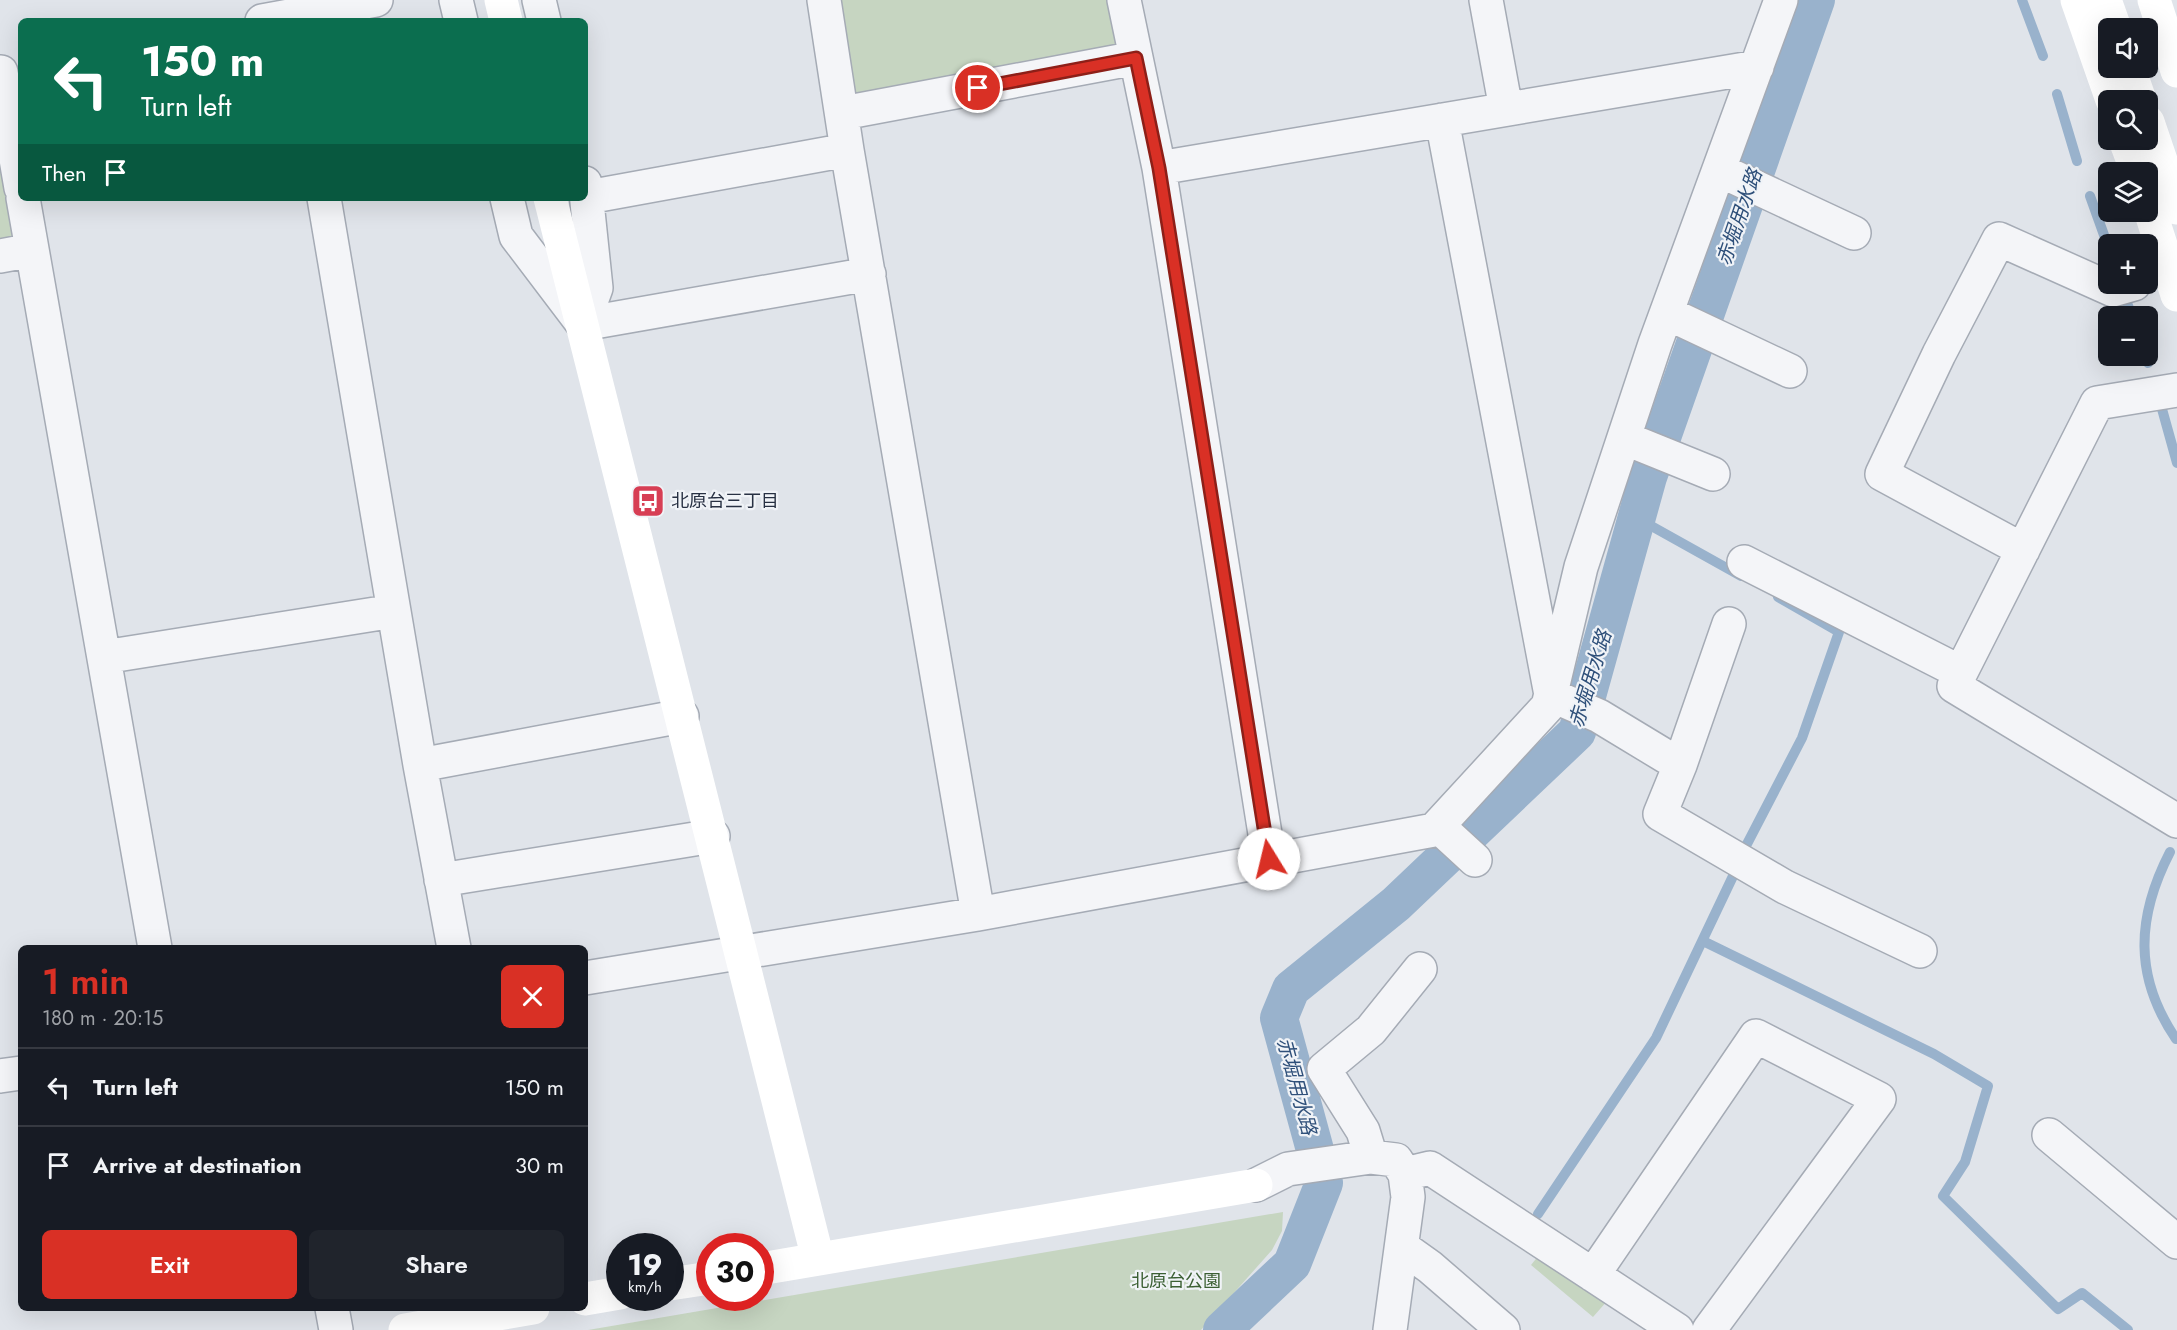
<!DOCTYPE html>
<html lang="en">
<head>
<meta charset="utf-8">
<style>
	body { margin:0; font-family:Jost,"Noto Sans JP",sans-serif; background:#20242c; color:#f1f3f6; height:100vh; display:flex; flex-direction:column; font-size:22px; white-space:nowrap }
	* { box-sizing:border-box; margin:0 }
	p { font-size:20px; color:#9ea1a6 }
	.icon { flex:none; width:33px; height:33px; fill:none; stroke:currentColor; stroke-width:2; stroke-linecap:round; stroke-linejoin:round }
	.map { position:relative; flex:1; overflow:hidden }
	.sheet { position:absolute; left:18px; top:945px; width:570px; height:366px; display:flex; flex-direction:column; background:#171b24; border-radius:9px; box-shadow:0 6px 24px #0002 }
	.sheet>* { flex:none }
	.guide { position:absolute; left:18px; top:18px; width:570px; height:183px; border-radius:9px; box-shadow:0 6px 24px #0002; background:#0b6e4f; color:#fff; overflow:hidden }
	.fabs { position:absolute; left:2098px; top:18px; display:grid; gap:12px }
	.fabs a { display:grid; place-items:center; width:60px; height:60px; border-radius:9px; background:#171b24; box-shadow:0 6px 24px #0002; font-size:30px }
	.speed { position:absolute; left:606px; top:1233px; display:flex; gap:12px; font-size:30px; font-weight:700; text-align:center }
	.speed>* { display:grid; place-content:center; width:78px; height:78px; border-radius:50%; background:#171b24; box-shadow:0 6px 24px #0002; line-height:1 }
	.speed small { font-size:15px; font-weight:400 }
	.speed .limit { border:9px solid #d22; background:#fff; color:#111 }
	.pin { position:absolute; display:grid; place-items:center; width:51px; height:51px; color:#fff; margin:-26px; border:3px solid #fff; border-radius:50%; box-shadow:0 2px 6px #0007 }
	.me { position:absolute; width:66px; margin:-33px; rotate:351deg; stroke-linejoin:round; filter:drop-shadow(0 0 4px #0008) }
	.turn { display:flex; align-items:center; gap:21px; height:126px; padding:0 24px; font-size:27px }
	.turn .icon { width:78px; height:78px; stroke-width:2.5 }
	.turn b { display:block; font-size:42px; line-height:51px }
	.then { display:flex; align-items:center; height:57px; padding:0 24px; background:#0003; gap:12px; font-size:22px }
	.round { display:grid; place-items:center; flex:none; width:63px; height:63px; border-radius:9px; background:#20242c }
	.headline { display:flex; align-items:center; justify-content:space-between; height:102px; padding:0 24px }
	h1 { font-size:36px; font-weight:600; line-height:45px; color:#d93025 }
	.button { display:flex; gap:12px; margin-top:auto; padding:12px 24px }
	.button a { flex:1; height:69px; border-radius:9px; background:#d93025; color:#fff; font-size:24px; font-weight:600; line-height:69px; text-align:center }
	.button a+a { background:#20242c; color:#f1f3f6 }
	ul { padding:0; list-style:none }
	li { display:flex; align-items:center; gap:18px; height:78px; padding:0 24px; border-top:2px solid #363941 }
	li div { flex:1 }
	li b { display:block; font-size:22px }
	li em { font-style:normal }
	.map>svg:first-child { display:block }
	.green { fill:#c6d5c1 }
	.lines { fill:none; stroke-linecap:round; stroke-linejoin:round }
	.stream { stroke:#99b2cc; stroke-width:10 }
	.canal { stroke:#99b2cc; stroke-width:38 }
	.street-casing { stroke:#a5abb5; stroke-width:36 }
	.street { stroke:#f4f5f8; stroke-width:33 }
	.secondary { stroke:#fff; stroke-width:33 }
	.route-casing { stroke:#8d1f18; stroke-width:15 }
	.route { stroke:#d93025; stroke-width:10 }
	.labels { text-anchor:middle; stroke-width:4.5; stroke-linejoin:round; paint-order:stroke }
	.poi-label { font-size:18px; fill:#283143; stroke:#f0f3f7; text-anchor:start }
	.park-label { font-size:18px; fill:#3c6034; stroke:#f0f3f7 }
	.water-label { font-size:20px; font-style:italic; fill:#2f507a; stroke:#f0f3f7 }
</style>
</head>
<body>
<div class="map">
<svg width="2177" height="1330" viewBox="0 0 2177 1330">
	<rect width="100%" height="100%" fill="#e0e4ea"/>
	<path class="green" d="M834,0h273l9,48 -251,54 -15,-12z
		M0,144l16,88 -12,15h-4z
		M1283,1212l-1,19 -10,19 -71,80h-613z
		M1543,1250l65,50 -15,17 -62,-52z"/>
	<g class="lines">
		<path class="stream" d="M2022,0l21,56
			M2057,94l20,67
			M2090,196l19,53
			M2127,303l5,13
			M2145,356l3,7
			M2162,409l15,54
			M1637,518l104,58
			M1747,844l55,-106 37,-106 -61,-35
			M2170,852c-34,66 -36,125 6,187
			M1703,941l231,113 54,32 -23,76 -22,34 115,113 24,-16 46,37
			M1538,1214l118,-176 78,-164"/>
		<path class="canal" d="M1222,1330l70,-66 32,-81 -45,-165 12,-29 105,-85 181,-172 71,-255 168,-477"/>
		<defs>
			<path id="street" d="M456,0l5,21
				M539,0l5,21
				M824,0l23,150 131,764
				M1124,0l35,168 110,691
				M1486,0l20,109
				M262,21l114,-21
				M1,72l20,116
				M843,113l293,-55
				M1442,120l109,575 48,21 81,49
				M1159,168l598,-101
				M1719,170l135,63
				M588,197l259,-47
				M23,198l132,750
				M324,198l96,567 34,183
				M507,198l9,38 66,87
				M0,256l32,-6
				M1667,313l123,58
				M583,324l286,-50
				M583,324l13,-36 -11,-105
				M2177,390l-80,13 -143,283 223,135
				M1624,438l89,36
				M2023,550l-141,-76 57,-120 60,-115 114,51 21,-6
				M1744,562l216,110
				M1729,624l-49,141 -20,49 125,73 135,64
				M104,657l290,-46
				M420,765l262,-49
				M1438,826l37,34
				M441,880l272,-44
				M585,978l393,-64 456,-84 114,-124 33,-139 74,-223 126,-344
				M0,1076l21,-3
				M2049,1135l128,107
				M1371,1157l-8,-26 -39,-62 47,-39 49,-61
				M1405,1174l25,-6 247,162
				M1256,1185l32,-16 83,-12 25,3 9,14 3,23 -18,133
				M1402,1247l28,20 73,63
				M1593,1275l163,-239 123,63 -170,231
				M332,1308l4,22"/>
		</defs>
		<use href="#street" class="street-casing"/>
		<use href="#street" class="street"/>
		<path class="secondary" d="M501,0l5,21
			M2077,0l35,100
			M2105,0l10,28
			M2154,0l23,71
			M2129,68l11,32
			M2148,122l29,86
			M2125,140l12,32
			M550,198l268,1061
			M2148,204l29,91
			M760,1269l496,-84
			M670,1284l40,-6
			M585,1299l35,-6
			M405,1330l128,-22"/>
	</g>
	<g class="lines">
		<defs>
			<path id="route" d="M978,88l158,-30 23,110 110,691"/>
		</defs>
		<use href="#route" class="route-casing"/>
		<use href="#route" class="route"/>
	</g>
	<defs>
		<symbol id="bus-square" viewBox="-11 -11 22 22"><rect x="-9" y="-9" width="18" height="18" rx="4" fill="#d73e54" stroke="#f0f3f7"/><path d="M-5-6H5V4H4V6H2V4H-2V6H-4V4H-5ZM-3.5-4V0h7V-4ZM-3.5 1.2v1.5H-2V1.2ZM2 1.2v1.5H3.5V1.2Z" fill="#fff"/></symbol>
	</defs>
	<g fill-rule="evenodd">
		<use href="#bus-square" x="629" y="482" width="38" height="38"/>
	</g>
	<g class="labels">
		<g class="poi-label">
			<text x="671" y="507">北原台三丁目</text>
		</g>
		<g class="park-label">
			<text x="1176" y="1287">北原台公園</text>
		</g>
		<g class="water-label">
			<text transform="translate(1739 217) rotate(-71)" y="7">赤堀用水路</text>
			<text transform="translate(1590 679) rotate(-73)" y="7">赤堀用水路</text>
			<text transform="translate(1297 1086) rotate(75)" y="7">赤堀用水路</text>
		</g>
	</g>
</svg>
<div class="fabs">
<a><svg class="icon" aria-label="sound" viewBox="0 0 24 24"><path d="M4 9h4l5-4v14l-5-4H4zM17 9q2 3 0 6"/></svg></a>
<a><svg class="icon" aria-label="search" viewBox="0 0 24 24"><circle cx="10" cy="10" r="6"/><path d="M15 15l6 6"/></svg></a>
<a><svg class="icon" aria-label="layers" viewBox="0 0 24 24"><path d="M12 4l9 5-9 5-9-5zM3 14l9 5 9-5"/></svg></a>
<a>+</a>
<a>−</a>
</div>
<div class="speed"><div>19<small>km/h</small></div><div class="limit">30</div></div>
<div class="pin" style="left:978px;top:88px;background:#d93025"><svg class="icon" aria-label="arrive" viewBox="0 0 24 24"><path d="M6 21V4h12l-3 4 3 4H6"/></svg></div>
<svg class="me" style="left:1269px;top:859px" viewBox="-20 -20 40 40"><circle r="19" fill="#fff"/><path d="M0-13L10 11 0 6-10 11z" fill="#d93025"/></svg>
<div class="guide">
<div class="turn"><svg class="icon" aria-label="left" viewBox="0 0 24 24"><path d="M17 20v-9H6M10 6l-5 5 5 5"/></svg><div><b>150 m</b>Turn left</div></div>
<div class="then">Then<svg class="icon" aria-label="arrive" viewBox="0 0 24 24"><path d="M6 21V4h12l-3 4 3 4H6"/></svg></div>
</div>
<section class="sheet">
<div class="headline"><div><h1>1 min</h1><p>180 m · 20:15</p></div><a class="round" style="background:#d93025;color:#fff"><svg class="icon" aria-label="close" viewBox="0 0 24 24"><path d="M6 6l12 12M18 6L6 18"/></svg></a></div>
<ul>
<li><svg class="icon" aria-label="left" viewBox="0 0 24 24"><path d="M17 20v-9H6M10 6l-5 5 5 5"/></svg><div><b>Turn left</b></div><em>150 m</em></li>
<li><svg class="icon" aria-label="arrive" viewBox="0 0 24 24"><path d="M6 21V4h12l-3 4 3 4H6"/></svg><div><b>Arrive at destination</b></div><em>30 m</em></li>
</ul>
<div class="button"><a>Exit</a><a>Share</a></div>
</section>
</div>
</body>
</html>
